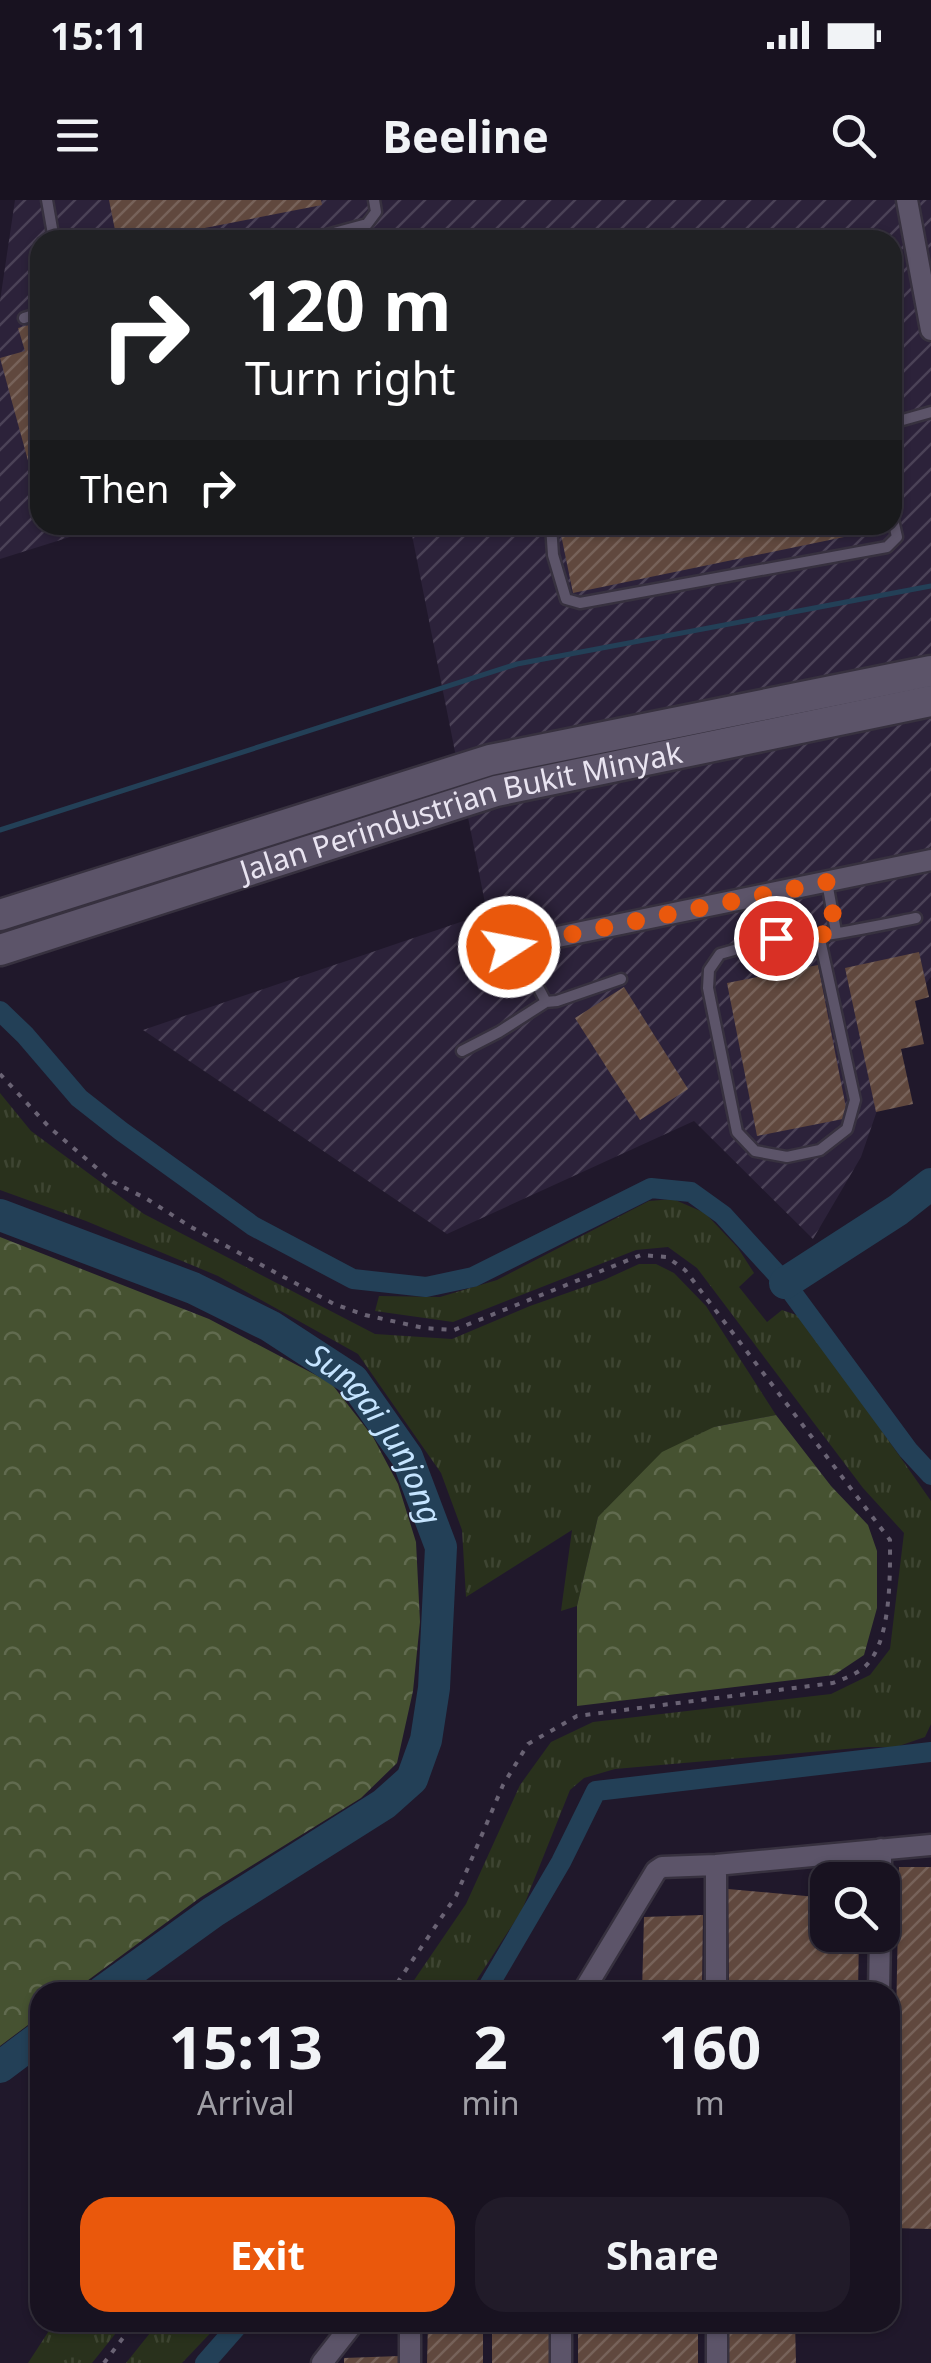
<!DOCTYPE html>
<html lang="en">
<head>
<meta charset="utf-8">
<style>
	body { margin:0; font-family:"Noto Sans",sans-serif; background:#211b29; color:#f1f3f6; height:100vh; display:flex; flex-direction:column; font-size:38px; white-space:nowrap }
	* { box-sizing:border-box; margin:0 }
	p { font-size:32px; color:#9f9ea5 }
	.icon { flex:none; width:55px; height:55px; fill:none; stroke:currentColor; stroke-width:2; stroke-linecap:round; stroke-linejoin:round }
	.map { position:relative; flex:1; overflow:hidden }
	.panel { position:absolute; left:30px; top:1782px; width:870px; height:350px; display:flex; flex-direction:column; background:#181220; border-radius:30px; box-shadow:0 2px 8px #0004,0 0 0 2px #36323e }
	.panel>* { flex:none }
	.hud { position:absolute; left:30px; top:30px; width:872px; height:305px; border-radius:30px; box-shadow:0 2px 8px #0004,0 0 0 2px #36323e; background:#202124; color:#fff; overflow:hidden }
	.buttons { position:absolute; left:810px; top:1662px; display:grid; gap:20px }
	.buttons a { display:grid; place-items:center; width:90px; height:90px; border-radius:20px; background:#181220; box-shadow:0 2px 8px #0004,0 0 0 2px #36323e; font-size:50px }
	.pin { position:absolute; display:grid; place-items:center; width:85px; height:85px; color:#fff; margin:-42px; border:5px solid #fff; border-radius:50%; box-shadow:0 2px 10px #0007 }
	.me { position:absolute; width:110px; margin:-55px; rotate:79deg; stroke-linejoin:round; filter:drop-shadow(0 0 8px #0008) }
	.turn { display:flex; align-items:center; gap:35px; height:210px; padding:0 50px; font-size:45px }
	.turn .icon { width:130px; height:130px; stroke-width:2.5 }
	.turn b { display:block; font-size:70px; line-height:85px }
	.then { display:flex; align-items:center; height:95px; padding:0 50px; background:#0003; gap:20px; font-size:38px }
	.eta { display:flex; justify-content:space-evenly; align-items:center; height:170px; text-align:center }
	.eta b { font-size:60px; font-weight:700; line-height:70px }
	.primary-button { display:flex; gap:20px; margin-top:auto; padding:20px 50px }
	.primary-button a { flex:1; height:115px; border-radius:30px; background:#ea580c; color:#fff; font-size:40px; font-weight:700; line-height:115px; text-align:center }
	.primary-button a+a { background:#211b29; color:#f1f3f6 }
	.status { display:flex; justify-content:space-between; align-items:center; height:70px; padding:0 50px; background:#181220; direction:ltr }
	.status svg { height:28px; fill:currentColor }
	header { display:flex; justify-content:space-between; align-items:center; height:130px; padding:0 50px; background:#181220; font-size:45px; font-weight:700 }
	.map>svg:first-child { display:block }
	.industrial { fill:url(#industrial-furrows) }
	.grass { fill:url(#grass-tufts) }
	.forest { fill:url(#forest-crowns) }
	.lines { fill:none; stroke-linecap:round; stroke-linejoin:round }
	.stream { stroke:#234057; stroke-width:5 }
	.canal { stroke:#234057; stroke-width:20 }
	.river { stroke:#234057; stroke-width:32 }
	.building { fill:url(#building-hatch) }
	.service-casing { stroke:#37313f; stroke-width:15 }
	.minor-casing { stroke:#37313f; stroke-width:25 }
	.secondary-casing { stroke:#37313f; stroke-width:35 }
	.path { stroke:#6a6374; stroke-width:4; stroke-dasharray:5 8; stroke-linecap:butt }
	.service { stroke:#5c5469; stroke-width:10 }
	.minor { stroke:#5c5469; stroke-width:20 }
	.secondary { stroke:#5c5469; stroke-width:30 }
	.route { stroke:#ea580c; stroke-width:18; stroke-dasharray:0 32.4 }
	.labels { text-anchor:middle; stroke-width:10; stroke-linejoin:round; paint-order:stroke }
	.street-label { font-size:30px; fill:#e9e4f1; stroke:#170f21 }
	.water-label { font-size:32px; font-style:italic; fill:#c5e4ff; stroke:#170f21 }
</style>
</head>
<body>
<div class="status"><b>15:11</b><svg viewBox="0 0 49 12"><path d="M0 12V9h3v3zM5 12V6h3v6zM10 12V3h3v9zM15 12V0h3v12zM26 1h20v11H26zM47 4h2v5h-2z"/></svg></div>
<header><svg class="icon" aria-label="menu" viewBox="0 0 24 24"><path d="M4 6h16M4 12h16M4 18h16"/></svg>Beeline<svg class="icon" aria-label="search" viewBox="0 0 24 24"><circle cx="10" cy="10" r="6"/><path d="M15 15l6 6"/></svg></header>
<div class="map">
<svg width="931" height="2163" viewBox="0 0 931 2163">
	<defs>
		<pattern id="industrial-furrows" width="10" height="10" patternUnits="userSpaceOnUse" patternTransform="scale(2.5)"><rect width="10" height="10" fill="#2c223a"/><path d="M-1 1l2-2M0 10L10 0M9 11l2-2" fill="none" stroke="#4b4257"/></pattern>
		<pattern id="grass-tufts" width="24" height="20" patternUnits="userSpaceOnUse" patternTransform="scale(2.5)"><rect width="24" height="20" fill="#29311c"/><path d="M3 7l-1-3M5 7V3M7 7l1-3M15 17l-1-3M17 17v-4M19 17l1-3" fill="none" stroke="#3e4532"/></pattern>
		<pattern id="forest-crowns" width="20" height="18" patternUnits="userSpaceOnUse" patternTransform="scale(2.5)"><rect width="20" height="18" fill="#465231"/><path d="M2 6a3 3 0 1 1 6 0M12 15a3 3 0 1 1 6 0" fill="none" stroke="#616b4f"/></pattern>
		<pattern id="building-hatch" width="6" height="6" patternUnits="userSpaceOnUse" patternTransform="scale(2.5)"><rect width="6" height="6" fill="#60483e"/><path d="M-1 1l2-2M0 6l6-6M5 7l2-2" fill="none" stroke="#77625a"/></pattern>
	</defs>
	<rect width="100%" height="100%" fill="#20182b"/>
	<path class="industrial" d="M15,0h916v777l-14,18 -56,162 -48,82 -119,-118 -247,113 -304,-204 344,-117 -77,-388h482v-285h-852v285h68l-108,34v-258z"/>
	<path class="grass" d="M0,893l31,38 113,83 231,120 77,5 78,-33 74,-26 35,-16h17l18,9 32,33 70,109 -62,12 -116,90 -21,89 -16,5 11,-81 -106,67 -4,-67 -21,-57 -83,-119 -140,-78 -132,-55 -86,-31z
		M673,999l32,14 33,35 16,25 -15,14 28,35 15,-12 20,7 129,184v223l-6,13 -29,10h-27l-254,22 -31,9 -14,12 -48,120 -53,82h-63l60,-88 54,-119 31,-43 42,-20 238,-28 39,-19 20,-26 14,-116 -41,-45 -166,-220 -29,-21 -32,3 -183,72 -78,-11 4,-15 61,1 57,-17 152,-79z
		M54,2123v-1l70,1 -32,40h-64z
		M158,2123v-1l62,1 -38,40h-56z"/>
	<path class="forest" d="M0,1037l209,82 122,64 42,54 25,47 18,58 4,80 -7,69 -16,72 -36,35 -160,99 -129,95h-32v24l-40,30z
		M776,1215l55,71 37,39 9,26v57l-13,47 -30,20 -257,31v-100l21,-89 64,-65 52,-25z"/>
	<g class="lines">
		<path class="stream" d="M0,630l517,-166 414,-78"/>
		<path class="canal" d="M0,811l25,24 54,63 42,33 132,95 100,53 73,8 47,-10 178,-89 40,4 32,23 62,68 123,167 23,25
			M485,1792l76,-130 35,-71 335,-39
			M205,2163l36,-41"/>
		<g class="river">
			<path id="s1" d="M0,1015l193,73 77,38 83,54 54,77 34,90 -7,141 -8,52 -14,39 -28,25 -171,108 -111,80"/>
			<path d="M785,1083l113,-73 33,-26"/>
			<path d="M0,1867l40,-30"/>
		</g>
	</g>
	<path class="building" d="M109,0h212l1,5 -179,35h-26z
		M40,122v179h-1l-39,-143 25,-7 -7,-23z
		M559,325h313l1,6 -300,62z
		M919,752l10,45 -14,4 9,43 -23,5 12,55 -37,8 -31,-144z
		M818,765l30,153 -91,18 -30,-153z
		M624,787l64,102 -48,31 -65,-102z
		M899,1667h32v362l-39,-1z
		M728,1689l100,9v37h31l-1,57h-129z
		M703,1715l-1,77h-60l2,-75z
		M428,2122h55v41h-56z
		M492,2122h59l-1,41h-58z
		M578,2122h120v41h-120z
		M729,2122h66l1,41h-67z
		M400,2156v7h-56v-5z"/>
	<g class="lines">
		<defs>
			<path id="service" d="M47,0l7,40
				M308,40l59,-16 9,-12 -2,-12
				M24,118l16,-5
				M892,223l39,-11
				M551,325l2,30 13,44 14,4 307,-56 10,-10 -5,-22
				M827,682l9,50
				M819,735l36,165 -8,29 -27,21 -33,7 -32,-6 -18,-19 -29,-144 1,-18 11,-16 56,-16c19,6 114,-15 140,-20
				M529,744l8,41 9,17 11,-1 64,-22
				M462,851l37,-19 47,-30"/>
			<path id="minor" d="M907,0l24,130
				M509,747l422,-87
				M716,1665v127
				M881,1680v-31
				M583,1792l73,-121 6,-4 54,-2 215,-20
				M879,1792l1,-57
				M717,2122v41
				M322,2163l32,-41
				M410,2163v-41
				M561,2163v-41"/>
			<g id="secondary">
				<path d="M0,715l490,-155 441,-89"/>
				<path id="s2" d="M0,750l496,-159 435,-90"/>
			</g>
		</defs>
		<use href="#service" class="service-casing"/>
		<use href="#minor" class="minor-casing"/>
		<use href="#secondary" class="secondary-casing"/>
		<path class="path" d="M0,874l49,53 64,55 34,17 44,28 143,77 31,11 59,13 30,2 187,-75 26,2 18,13 205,270c0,33 2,107 -28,129 -8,6 -19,10 -29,14l-256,33 -49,28 -25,41 -47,111 -65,96
			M104,2163l31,-41"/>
		<use href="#service" class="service"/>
		<use href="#minor" class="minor"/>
		<use href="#secondary" class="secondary"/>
	</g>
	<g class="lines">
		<path class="route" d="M509,747l318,-65 9,50 -52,9 -8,-3"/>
	</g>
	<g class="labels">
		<g class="street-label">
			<text dy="10" stroke="none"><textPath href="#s2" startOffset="482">Jalan Perindustrian Bukit Minyak</textPath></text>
		</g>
		<g class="water-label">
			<text dy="11" stroke="none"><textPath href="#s1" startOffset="448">Sungai Junjong</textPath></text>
		</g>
	</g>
</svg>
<div class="buttons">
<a><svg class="icon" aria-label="search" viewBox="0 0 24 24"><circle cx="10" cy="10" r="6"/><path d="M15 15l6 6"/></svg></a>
</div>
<div class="pin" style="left:776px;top:738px;background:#d93025"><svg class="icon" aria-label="arrive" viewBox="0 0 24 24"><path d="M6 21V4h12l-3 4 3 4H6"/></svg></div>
<svg class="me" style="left:509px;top:747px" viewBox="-20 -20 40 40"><circle r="17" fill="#ea580c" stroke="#fff" stroke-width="3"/><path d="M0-11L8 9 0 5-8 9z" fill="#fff"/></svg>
<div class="hud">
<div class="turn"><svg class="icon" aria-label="right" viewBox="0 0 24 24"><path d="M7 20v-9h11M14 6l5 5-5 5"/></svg><div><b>120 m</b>Turn right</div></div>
<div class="then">Then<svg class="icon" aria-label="right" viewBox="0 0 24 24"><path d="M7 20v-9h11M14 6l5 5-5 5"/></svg></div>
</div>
<section class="panel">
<div class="eta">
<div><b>15:13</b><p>Arrival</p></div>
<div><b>2</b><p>min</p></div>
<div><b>160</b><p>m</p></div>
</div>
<div class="primary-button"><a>Exit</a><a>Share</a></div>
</section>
</div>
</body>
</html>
